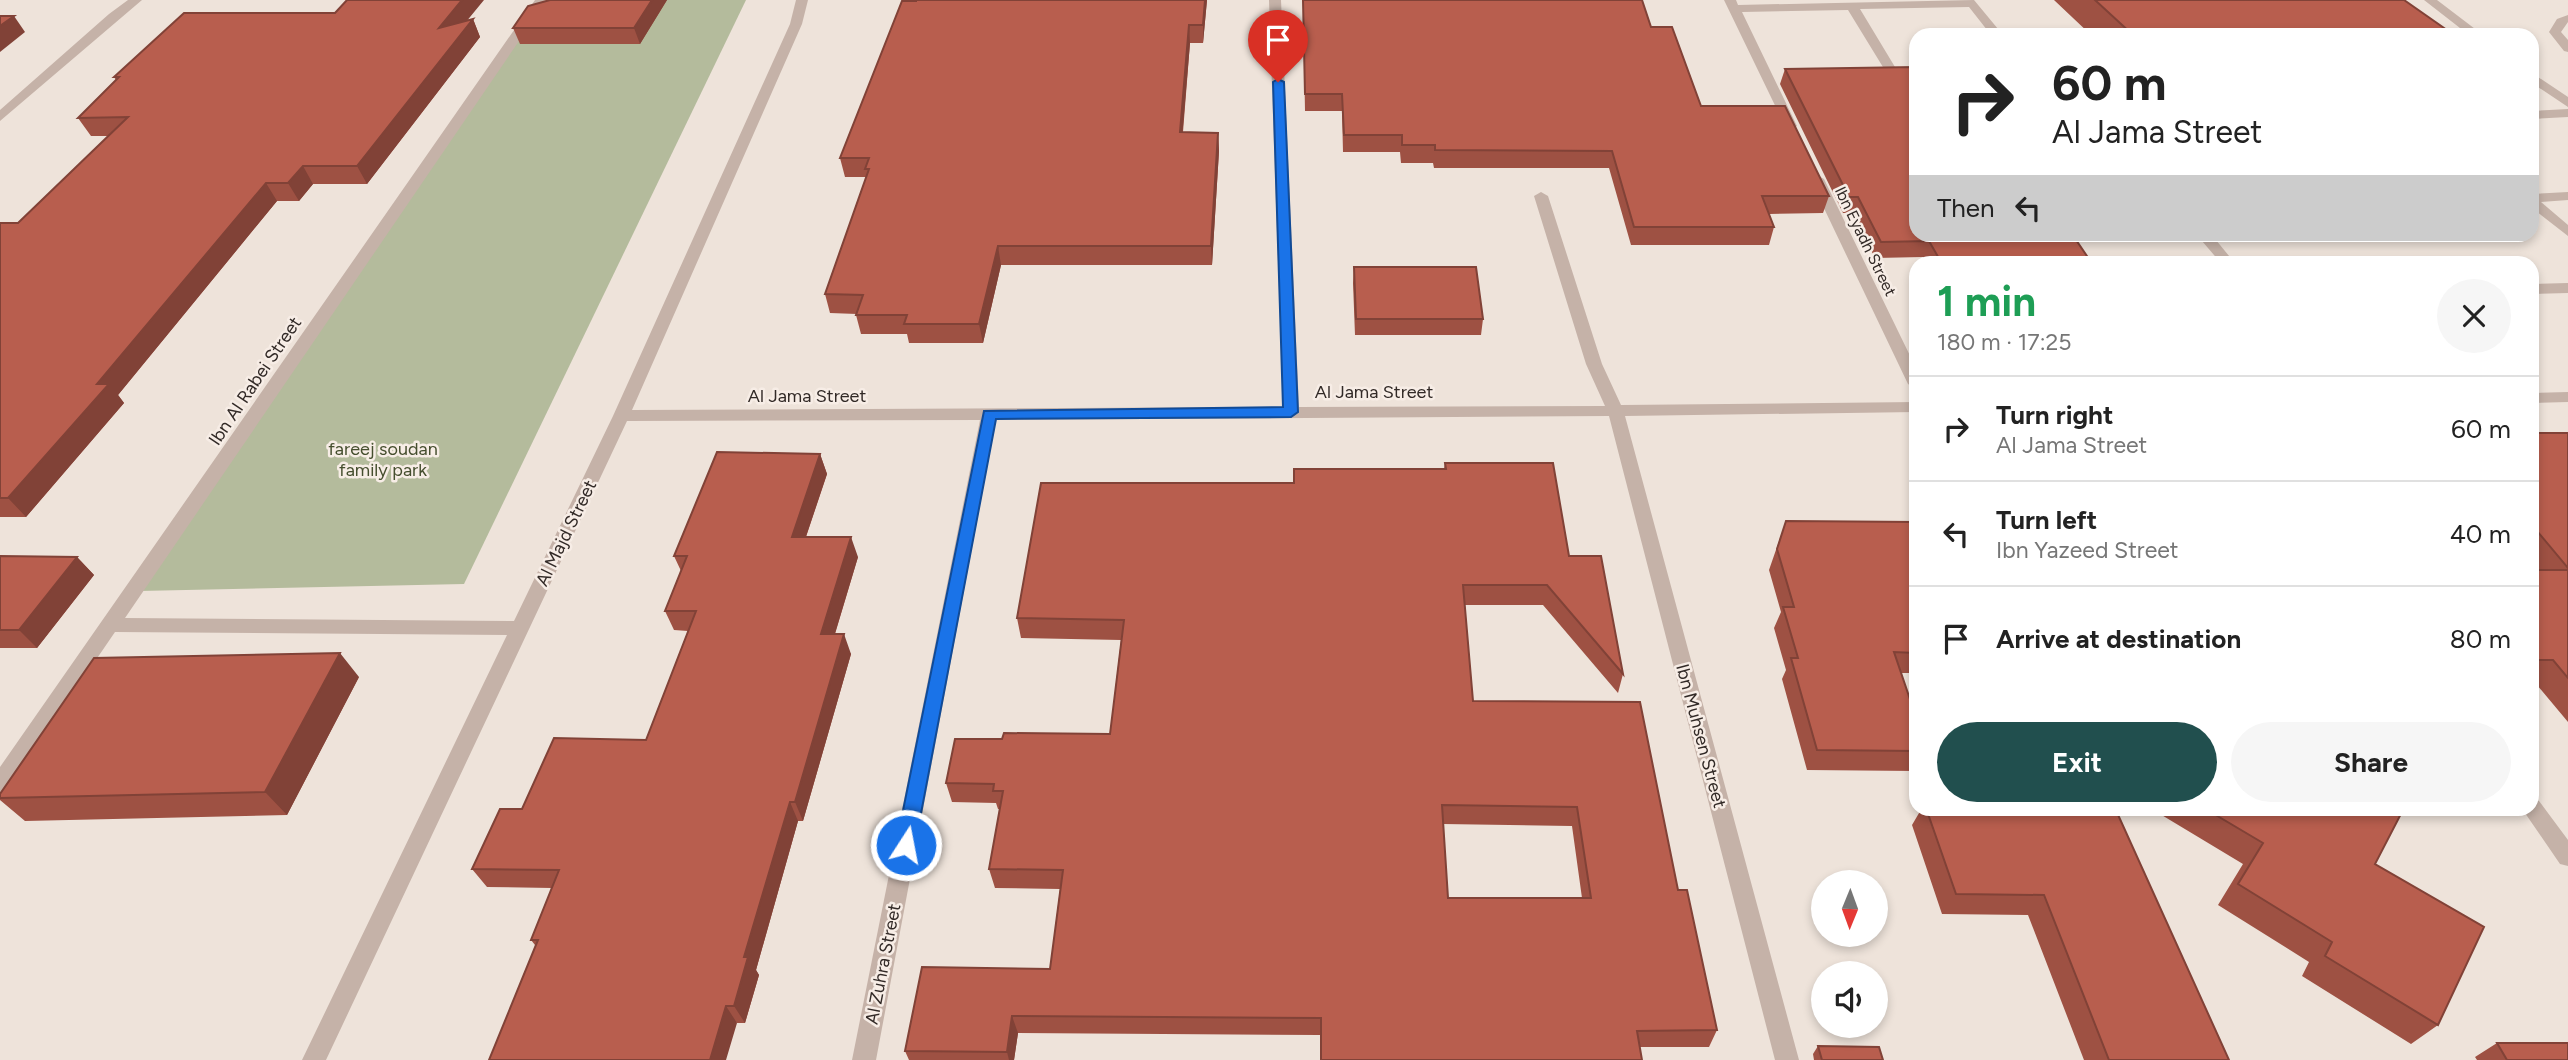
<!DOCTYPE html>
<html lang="en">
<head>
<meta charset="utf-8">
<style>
	body { margin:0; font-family:Figtree,sans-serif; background:#f6f6f6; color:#222; height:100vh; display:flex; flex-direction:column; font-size:26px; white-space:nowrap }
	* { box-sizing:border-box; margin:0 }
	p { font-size:23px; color:#767676 }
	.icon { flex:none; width:38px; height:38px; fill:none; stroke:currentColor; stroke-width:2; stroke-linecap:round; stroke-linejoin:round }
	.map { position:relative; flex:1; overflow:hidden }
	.panel { position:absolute; left:1909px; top:256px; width:630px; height:560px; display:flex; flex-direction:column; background:#fff; border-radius:21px; box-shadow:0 4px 10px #0003 }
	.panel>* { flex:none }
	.hud { position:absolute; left:1909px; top:28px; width:630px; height:214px; border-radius:21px; box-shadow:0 4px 10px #0003; background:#fff; color:#222; overflow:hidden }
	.needle { width:46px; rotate:181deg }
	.tools { position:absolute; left:1811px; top:870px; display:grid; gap:14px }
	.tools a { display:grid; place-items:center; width:77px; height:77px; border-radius:50%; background:#fff; box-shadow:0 4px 10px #0003; font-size:35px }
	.pin { position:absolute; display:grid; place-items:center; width:60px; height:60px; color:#fff; margin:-72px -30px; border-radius:50% 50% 50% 0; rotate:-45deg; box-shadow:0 0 7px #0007 }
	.pin .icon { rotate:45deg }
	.me { position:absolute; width:77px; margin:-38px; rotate:11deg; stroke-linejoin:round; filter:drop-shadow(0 0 5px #0008) }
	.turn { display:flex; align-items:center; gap:24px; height:147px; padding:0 28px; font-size:32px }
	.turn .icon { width:91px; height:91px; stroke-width:2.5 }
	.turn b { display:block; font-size:49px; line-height:60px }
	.then { display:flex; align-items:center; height:66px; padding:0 28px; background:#0003; gap:14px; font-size:26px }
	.round { display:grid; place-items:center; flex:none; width:74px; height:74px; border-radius:37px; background:#f6f6f6 }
	.head { display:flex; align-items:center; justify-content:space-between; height:119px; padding:0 28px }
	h1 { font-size:42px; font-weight:700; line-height:52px; color:#1e9e55 }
	.primary-button { display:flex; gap:14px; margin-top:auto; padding:14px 28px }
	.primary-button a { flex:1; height:80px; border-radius:42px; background:#214f4e; color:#fff; font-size:28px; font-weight:700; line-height:80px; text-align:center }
	.primary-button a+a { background:#f6f6f6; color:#222 }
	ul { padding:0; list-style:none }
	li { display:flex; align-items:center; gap:21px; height:105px; padding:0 28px; border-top:2px solid #e0e0e0 }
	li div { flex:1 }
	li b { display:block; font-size:26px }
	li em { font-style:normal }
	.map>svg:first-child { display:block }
	.green { fill:#b4bb9c }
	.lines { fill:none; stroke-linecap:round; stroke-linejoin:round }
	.minor { fill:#c5b2a8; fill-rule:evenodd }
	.wall { fill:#9e5143; fill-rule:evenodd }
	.shaded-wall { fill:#814237 }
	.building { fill:#b85e4e; stroke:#814237; stroke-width:2; fill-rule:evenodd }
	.route { fill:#1a73e8; stroke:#114b97; stroke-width:2 }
	.labels { text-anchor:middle; stroke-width:5; stroke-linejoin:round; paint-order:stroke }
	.far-street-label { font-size:16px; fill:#322a27; stroke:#f7ede6 }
	.street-label { font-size:18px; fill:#322a27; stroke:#f7ede6 }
	.park-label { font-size:18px; fill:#454e2e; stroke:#f7ede6 }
</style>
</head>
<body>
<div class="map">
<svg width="2568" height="1060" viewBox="0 0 2568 1060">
	<rect width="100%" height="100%" fill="#eee3da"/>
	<path class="green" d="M546,0h200l-282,584 -325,7z"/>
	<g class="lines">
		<path class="minor" d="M128,0h14l-142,121v-11l109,-96z
			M535,0h12l-422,618 389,3 99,-205 177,-392 6,-24h12l-6,24 -170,386 651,-3 -14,-407h12l18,407 306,-1 -19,-42 -52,-168 7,-4 7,4 54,168 19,41 295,-3v10l-291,4 174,644h-24l-166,-644 -613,4 -120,640h-24l128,-640 -353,1 -301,639h-24l205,-425 -392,-3 -108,158 -7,3v-26z
			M1724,0h12l2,5 236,-5 29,35h-12l-22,-28 -109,2 38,63 -6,4 -6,-4 -38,-62 -106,2 55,114 -6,4 -6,-4z
			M2424,0h13l46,35h-14z
			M2568,15v7l-7,10 7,8v12l-4,-1 -15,-19 8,-13z
			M2532,73l36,24v10l-36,-24z
			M2568,109v8l-36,2v-8z
			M1817,175l7,4 92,189v21l-8,-5 -98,-205z
			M2568,192v8l-27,2 27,23v11l-36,-28v-14z
			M2196,234h15l23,28h-14z
			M2568,283v10l-36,1v-10z
			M2568,392v10l-36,1v-10z
			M2532,798l7,3 29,39v26l-8,-2 -35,-51 -3,-5h10z"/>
	</g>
	<path class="wall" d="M550,0h117l-27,44h-120l-7,-16z
		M916,0h291l-4,43h-13l-7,89 35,1 1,18 -7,114h-211l-18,78h-74l-2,-9h-46l-5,-19 1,-1 -27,-1 -5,-19 41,-117h-21l-5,-19z
		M1303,0l348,27 50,79 128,90 -6,17 -54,1 5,13 -5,18h-138l-22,-77h-175l-1,-5h-32l-1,-11h-57l-1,-41h-37z
		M2054,0h350l50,35h-363z
		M473,19l7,18 -113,147h-54l-14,17h-22l-159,194 6,8 -98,114h-26v-294h18l91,-87h-18l-13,-18 38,-38 -2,-3z
		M1785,69l131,165 175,28h-165l-3,-5 -48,1 -23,-45h-9l-63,-129z
		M1354,267l129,52 -2,16h-126l-2,-52z
		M2532,433h36v289l-36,-43v-109h3l-3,-4z
		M820,454l7,20 -21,63 52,20 -23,77 16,20 -48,167h-5l-42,149 3,5 -14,48h-8l-202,-78 -4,-5 21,-52 -65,-1 -15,-18 50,-60 124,-69 42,-109 -14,-1 -9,-19 16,-40 -7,-15z
		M1445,463l124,93 54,118 -5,19 -75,-88h-78l8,96 205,189 39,140 -8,17h-69l2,13h-322v-25l-302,-2 -4,27h-105l-4,-9 145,-82 10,-80 -65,-1 -6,-19 11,-60h-2l-2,-6 -44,-1 -6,-19 56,-44 108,-5 11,-94 -100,-2 -4,-20 277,-135 150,-14zM1443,824l129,2 10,72h-134z
		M1786,521l130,1v151h-15l15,44v54l-109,-1 -25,-91 4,-9 -12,-42 7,-16 -12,-42z
		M0,556l77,1 17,18 -57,73h-37z
		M359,677l-72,138 -262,6 -25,-21v-6z
		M1922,808h193l114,252h-145l-56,-145 -86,-1 -30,-89z
		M2150,808h254l-29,56 63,161 -27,19 -109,-68 7,-14 -91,-57 25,-41z
		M2497,1043l71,17h-91l-2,-3z
		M1818,1046l65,14h-69l-1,-6z"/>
	<path class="shaded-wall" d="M462,0h22l-37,45 -8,-17z
		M652,0h15l-27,44 -6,-16z
		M1205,0h2l-4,43v-18z
		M14,16l11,16 -25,20v-26z
		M473,19l7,18 -113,147 -10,-18z
		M1189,25l1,18 -9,107 -1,-18z
		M1218,133l1,18 -7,114 -1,-19z
		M303,166l10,18 -14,17 -11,-18z
		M266,183l11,18 -159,194 6,8 -98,114 -18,-19 89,-114z
		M998,246l3,19 -18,78 -4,-19z
		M820,454l7,20 -28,83 -7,-20z
		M851,537l7,20 -29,96 -8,-19z
		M77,557l17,18 -57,73 -18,-18z
		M844,634l7,20 -48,167 -8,-19z
		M340,653l19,24 -72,138 -22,-23z
		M790,802l8,19 -42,149 3,5 -14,48 -11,-17 10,-49z
		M726,1006l11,17 -11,37h-16z
		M1012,1016l6,17 -4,27h-5l-2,-8z"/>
	<path class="building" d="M347,0h115l-23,28 34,-9 -116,147h-54l-15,17h-22l-169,201h12l-101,114h-8v-275h18l110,-106 -50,1 41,-41h-5l70,-64h151z
		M550,0h102l-18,28h-121l15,-22z
		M916,0h289l-2,25h-14l-9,107 38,1 -7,113h-213l-19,78h-75l3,-9h-51l7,-20 -38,-1 44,-125h-4l4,-11h-29l62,-157h14z
		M1303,0h339l9,27h21l29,79h84l44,90h-67l12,31h-140l-22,-76 -177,-1v-5h-33v-10h-58l-2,-41h-37z
		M2095,0h309l50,35h-321z
		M0,16h14l-14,10z
		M1916,67v167h156l19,28h-150l-12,-21 -48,1 -23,-45h-9l-64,-128z
		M1354,267h122l7,52h-127z
		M2532,433h36v135l-36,-43z
		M717,452l103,2 -28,83h59l-30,97h23l-49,168h-5l-46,155h4l-14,49h-8l-16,54h-221l49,-120h-7l28,-70 -87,-1 28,-60h22l32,-71 92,2 50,-129h-31l22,-55h-13z
		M1445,463h108l16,93h32l22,118 -76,-89h-84l10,116 167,1 38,188h9l30,140 -80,1 5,29h-321v-42l-309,-2 -5,36 -102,-1 17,-84 128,2 13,-99 -74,-1 14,-78h-10l1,-7 -48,-1 9,-44h47l2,-6 106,1 14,-114 -107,-2 24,-135h253v-14h152zM1442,805l135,2 14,91h-143z
		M1786,521l130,1v131l-22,-1 22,65v34l-99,-1 -26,-92h7l-15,-51h11l-17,-58z
		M0,556l77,1 -58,73h-19z
		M2532,570h36v108l-15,-18h-15l-6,-7z
		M340,653l-75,139 -265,6v-4l94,-136z
		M1926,808h189l114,252h-120l-65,-165 -88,-1z
		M2204,808h200l-29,56 109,63 -46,98 -113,-69 7,-14 -94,-58 25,-41z
		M2497,1043h71v17h-61z
		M1818,1046l61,1 4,13h-61z"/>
	<path class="route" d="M1278,79l6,3 14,330 -7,5 -295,2 -81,426 -2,6 -7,2 -7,-2 -3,-6 88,-434 299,-4 -10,-325z"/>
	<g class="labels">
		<g class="far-street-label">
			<text transform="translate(1866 241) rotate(64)" y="6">Ibn Eyadh Street</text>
		</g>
		<g class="street-label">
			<text transform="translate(255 381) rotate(-56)" y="6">Ibn Al Rabei Street</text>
			<text x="1374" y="398">Al Jama Street</text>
			<text x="807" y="402">Al Jama Street</text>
			<text transform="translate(566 533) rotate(-64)" y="6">Al Majd Street</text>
			<text transform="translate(1701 736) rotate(75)" y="6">Ibn Muhsen Street</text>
			<text transform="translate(883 964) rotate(-79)" y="6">Al Zuhra Street</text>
		</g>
		<g class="park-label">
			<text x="383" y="455">fareej soudan<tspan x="383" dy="21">family park</tspan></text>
		</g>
	</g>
</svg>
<div class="tools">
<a><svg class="needle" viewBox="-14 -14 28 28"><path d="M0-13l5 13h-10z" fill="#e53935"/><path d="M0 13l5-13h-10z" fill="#767676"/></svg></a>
<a><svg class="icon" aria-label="sound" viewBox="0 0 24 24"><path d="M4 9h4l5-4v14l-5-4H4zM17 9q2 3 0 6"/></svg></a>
</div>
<div class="pin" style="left:1278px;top:82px;background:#d93025"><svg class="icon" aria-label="arrive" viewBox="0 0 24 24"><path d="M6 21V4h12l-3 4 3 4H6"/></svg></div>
<svg class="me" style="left:906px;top:845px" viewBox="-20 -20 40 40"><circle r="17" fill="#1a73e8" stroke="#fff" stroke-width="3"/><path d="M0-11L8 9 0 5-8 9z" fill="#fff"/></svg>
<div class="hud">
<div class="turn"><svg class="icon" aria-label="right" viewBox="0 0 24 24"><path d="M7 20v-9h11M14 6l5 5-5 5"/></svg><div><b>60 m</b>Al Jama Street</div></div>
<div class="then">Then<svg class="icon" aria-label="left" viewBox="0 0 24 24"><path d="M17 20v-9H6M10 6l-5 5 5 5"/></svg></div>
</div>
<section class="panel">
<div class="head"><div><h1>1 min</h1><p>180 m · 17:25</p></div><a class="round"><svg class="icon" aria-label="close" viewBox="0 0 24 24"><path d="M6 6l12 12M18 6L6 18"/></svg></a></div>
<ul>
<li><svg class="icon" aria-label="right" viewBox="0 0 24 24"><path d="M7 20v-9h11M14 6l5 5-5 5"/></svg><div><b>Turn right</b><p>Al Jama Street</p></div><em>60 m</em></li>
<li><svg class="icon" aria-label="left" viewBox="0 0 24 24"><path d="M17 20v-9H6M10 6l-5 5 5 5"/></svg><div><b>Turn left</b><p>Ibn Yazeed Street</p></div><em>40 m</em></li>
<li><svg class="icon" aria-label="arrive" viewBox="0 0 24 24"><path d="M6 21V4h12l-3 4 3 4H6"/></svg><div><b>Arrive at destination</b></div><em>80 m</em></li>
</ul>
<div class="primary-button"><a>Exit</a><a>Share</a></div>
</section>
</div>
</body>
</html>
